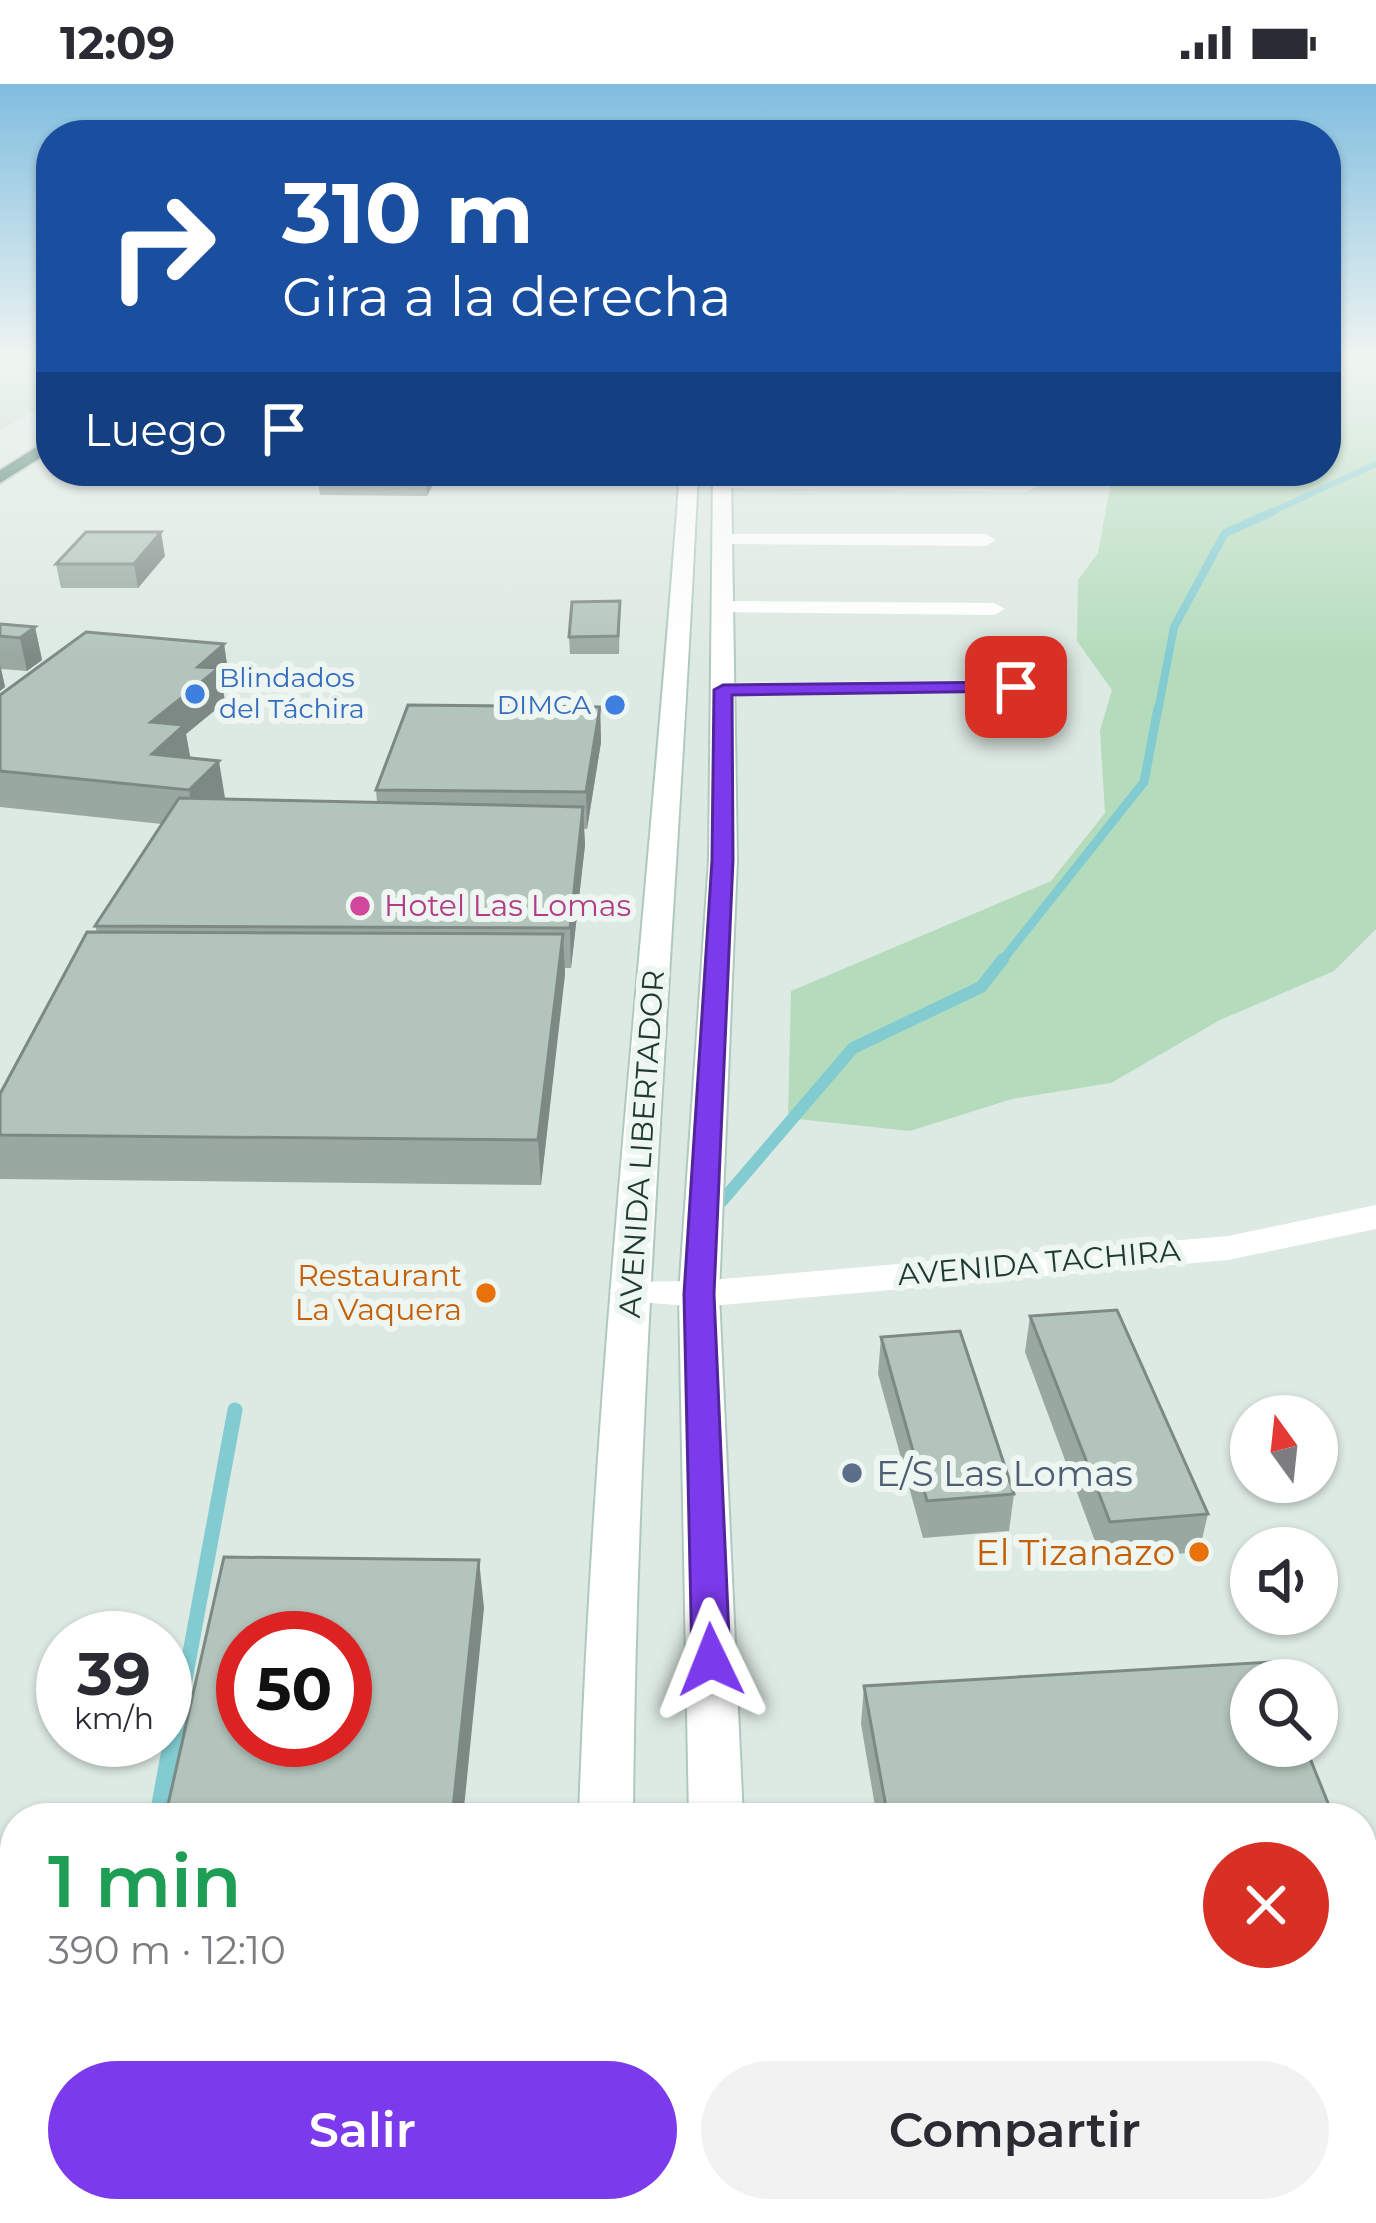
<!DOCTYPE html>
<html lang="es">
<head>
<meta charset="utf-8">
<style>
	body { margin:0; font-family:Montserrat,sans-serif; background:#f2f2f3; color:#2b2b33; height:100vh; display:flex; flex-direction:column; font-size:45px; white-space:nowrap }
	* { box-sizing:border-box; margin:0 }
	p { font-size:39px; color:#7c7c81 }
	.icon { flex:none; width:66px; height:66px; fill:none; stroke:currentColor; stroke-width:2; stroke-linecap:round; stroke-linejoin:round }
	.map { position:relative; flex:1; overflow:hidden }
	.details { position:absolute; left:0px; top:1719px; width:1377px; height:420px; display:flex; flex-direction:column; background:#fff; border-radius:48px 48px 0 0; box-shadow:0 3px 9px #0004 }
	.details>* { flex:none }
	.banner { position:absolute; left:36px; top:36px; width:1305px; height:366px; border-radius:48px; box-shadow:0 3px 9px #0004; background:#1a4fa0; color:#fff; overflow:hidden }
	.needle { width:78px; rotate:345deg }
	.buttons { position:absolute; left:1230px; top:1311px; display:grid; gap:24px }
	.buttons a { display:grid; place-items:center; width:108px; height:108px; border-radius:50%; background:#fff; box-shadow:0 3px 9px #0004; font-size:60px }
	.speed { position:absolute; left:36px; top:1527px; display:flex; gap:24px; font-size:60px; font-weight:700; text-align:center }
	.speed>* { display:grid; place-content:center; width:156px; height:156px; border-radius:50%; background:#fff; box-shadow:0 3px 9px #0004; line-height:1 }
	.speed small { font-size:30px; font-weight:400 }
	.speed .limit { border:18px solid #d22; background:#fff; color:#111 }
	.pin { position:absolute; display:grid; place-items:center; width:102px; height:102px; color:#fff; margin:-51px; border-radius:24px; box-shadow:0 6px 18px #0006 }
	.me { position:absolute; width:132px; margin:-66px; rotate:358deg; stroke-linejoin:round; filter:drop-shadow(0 0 9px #0008) }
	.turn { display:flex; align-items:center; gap:42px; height:252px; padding:0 48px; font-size:54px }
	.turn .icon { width:156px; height:156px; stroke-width:2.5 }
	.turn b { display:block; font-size:84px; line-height:102px }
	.then { display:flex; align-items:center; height:114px; padding:0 48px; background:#0003; gap:24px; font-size:45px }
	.round { display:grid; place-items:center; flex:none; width:126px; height:126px; border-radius:63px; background:#f2f2f3 }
	.head { display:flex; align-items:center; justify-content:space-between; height:204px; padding:0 48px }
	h1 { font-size:72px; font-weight:600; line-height:90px; color:#1e9e55 }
	.cta { display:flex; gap:24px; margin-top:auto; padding:24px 48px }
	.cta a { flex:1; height:138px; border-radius:72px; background:#7c3aed; color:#fff; font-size:48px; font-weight:600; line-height:138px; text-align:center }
	.cta a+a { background:#f2f2f3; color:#2b2b33 }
	.status { display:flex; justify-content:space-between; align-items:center; height:84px; padding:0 60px; background:#fff; direction:ltr }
	.status svg { height:33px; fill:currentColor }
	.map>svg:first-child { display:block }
	.green { fill:#b4dcbc }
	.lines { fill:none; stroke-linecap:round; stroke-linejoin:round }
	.stream-far5 { stroke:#82cbd1; stroke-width:6 }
	.stream-far4 { stroke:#82cbd1; stroke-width:8 }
	.stream-far3 { stroke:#82cbd1; stroke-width:9 }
	.stream-far2 { stroke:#82cbd1; stroke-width:12 }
	.stream-far1 { stroke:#82cbd1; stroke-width:15 }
	.stream { stroke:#82cbd1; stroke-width:20 }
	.secondary-casing { stroke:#b0c9be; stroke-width:4 }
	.motorway-casing { stroke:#bcc4c1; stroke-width:4 }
	.minor { fill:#fff; fill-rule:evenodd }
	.secondary { fill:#fff; fill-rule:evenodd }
	.motorway { fill:#2a6655; fill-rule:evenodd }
	.wall { fill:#99a9a2 }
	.shaded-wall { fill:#7d8984 }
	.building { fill:#b2c4bc; stroke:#7d8984; stroke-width:3; fill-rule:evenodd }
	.route { fill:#7c3aed; stroke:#51269a; stroke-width:3 }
	.shop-dot { fill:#3f7fe0; stroke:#edf6f1; stroke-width:4.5 }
	.hotel-dot { fill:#d1479c; stroke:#edf6f1; stroke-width:4.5 }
	.food-dot { fill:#e8710a; stroke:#edf6f1; stroke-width:4.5 }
	.service-dot { fill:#5c6f8a; stroke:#edf6f1; stroke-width:4.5 }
	.labels { text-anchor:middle; stroke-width:12; stroke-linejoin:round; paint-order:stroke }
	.far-shop-label { font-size:27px; fill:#366cbe; stroke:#edf6f1; text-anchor:start }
	.hotel-label { font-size:30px; fill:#b23c85; stroke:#edf6f1; text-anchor:start }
	.street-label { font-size:30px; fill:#1e3930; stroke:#edf6f1 }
	.food-label { font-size:30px; fill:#c56008; stroke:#edf6f1; text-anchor:end }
	.near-service-label { font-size:36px; fill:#4e5e75; stroke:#edf6f1; text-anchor:start }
	.near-food-label { font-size:36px; fill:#c56008; stroke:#edf6f1; text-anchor:end }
</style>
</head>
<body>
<div class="status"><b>12:09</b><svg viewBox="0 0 49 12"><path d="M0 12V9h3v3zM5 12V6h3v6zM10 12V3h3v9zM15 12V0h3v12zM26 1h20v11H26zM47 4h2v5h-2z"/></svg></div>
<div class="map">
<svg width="1376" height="2139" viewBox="0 0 1376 2139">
	<rect width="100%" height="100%" fill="#dde9e3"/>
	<path class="green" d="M0,276h51v40l-51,31z
		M1326,276h50v569l-42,42 -114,49 -109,63 -99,16 -102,32 -122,-13 3,-127 260,-110 54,-68 -5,-82 12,-41 -35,-49 1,-61 20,-27 15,-82h213z"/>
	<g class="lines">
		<path class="stream-far5" d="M1265,431l111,-51"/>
		<path class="stream-far4" d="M1158,627l16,-84 51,-94 47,-21"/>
		<path class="stream-far3" d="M1001,878l143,-180 14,-74"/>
		<path class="stream-far2" d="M722,1117l131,-153 128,-61 22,-28"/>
		<path class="stream-far1" d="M182,1612l53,-286"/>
		<path class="stream" d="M159,1734l23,-125"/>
		<defs>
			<path id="secondary" d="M680,387h18c-21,449 -62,897 -65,1347h-54c15,-450 68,-898 101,-1347z
				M713,387h18l6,389 -18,434 24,524h-54l-10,-524 30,-434z
				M557,2124h64v15h-64z
				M694,2124h64v15h-64z"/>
			<path id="motorway" d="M51,354v13l-51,32v-13z"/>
		</defs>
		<use href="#secondary" class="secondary-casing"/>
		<use href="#motorway" class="motorway-casing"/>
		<path class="minor" d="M721,395l306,3 9,5 -9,5 -312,-4 -3,-4z
			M716,450h270l10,6 -10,6 -263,-2 -10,-6z
			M715,517l279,2 11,6 -11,6 -271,-3 -8,-1z
			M1015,596l12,7 -4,5 -300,5 -12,-7 12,-7z
			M1376,1121v24l-148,31 -529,47 -83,-7 -6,-9 6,-9 83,-1 529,-45z
			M0,2090h15v34h31l-6,15h-40z"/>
		<use href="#secondary" class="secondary"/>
		<use href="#motorway" class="motorway"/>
	</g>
	<path class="wall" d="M324,387h108l1,13 -6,12 -107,-1 -2,-15z
		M165,472l-27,32h-77l-5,-24z
		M620,517l-1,53h-49l-1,-17z
		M0,540l35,3 7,33 -15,11 -26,-2 4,18 -5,4z
		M224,560l5,34 -7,6 3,18 -39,32 4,24 35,40 -1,1 153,3 -1,-12 224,-83 1,35 -14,87h-3l1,16 -14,123h-6l-24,217 -541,-6v-85l97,-162 -2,-6 67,-102 -162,-17v-112z
		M1030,1232l178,198 -9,38 -97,8 -77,-208z
		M881,1253l133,157 -5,37 -86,7 -45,-164z
		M864,1602l470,132h-457l-16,-94z
		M945,2124h417l14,15h-429z"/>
	<path class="shaded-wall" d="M431,387l2,13 -6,12 -1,-15z
		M161,448l4,24 -27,32 -4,-24z
		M35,543l7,33 -15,11 -7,-33z
		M224,560l5,34 -7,6 3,18 -39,32 5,27 -39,-7 -1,-32 47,-55z
		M0,580l5,23 -5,4z
		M600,623l1,35 -14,87 -1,-37z
		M219,677l6,37 -30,29 -6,-37z
		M583,723l2,38 -14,123 -1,-40z
		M563,850l2,41 -24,210 -3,-45z
		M479,1476l5,48 -21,210h-11z"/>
	<path class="building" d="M324,387h107l-5,10 -108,-1z
		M86,448h75l-27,32h-78z
		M620,517l-2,35 -49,1 3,-35z
		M0,540l35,3 -15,11 -20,-2z
		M86,548l138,12 -26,23 21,1 -68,54 33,3 -32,29 67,7 -30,29 -189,-19v-76z
		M408,621l192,2 -14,85 -210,-2z
		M179,714l404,9 -13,121 -475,-2z
		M87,848l476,2 -25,206 -538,-5v-41z
		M1117,1226l91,204 -98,8 -80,-206z
		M960,1247l54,163 -87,7 -46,-164z
		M224,1473l255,3 -27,258h-287zM243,1554h102v102h-102z
		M1271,1578l7,18h-27v66h54l29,72h-446l-24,-132z
		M1362,1805l14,35v299h-416l-2,-15h404z"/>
	<linearGradient id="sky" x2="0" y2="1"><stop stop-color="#7fbddf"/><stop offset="0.48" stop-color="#f0f5f2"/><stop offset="1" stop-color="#f0f5f2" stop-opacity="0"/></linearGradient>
	<rect width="1376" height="575" fill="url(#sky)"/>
	<path class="route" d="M1016,598l6,1v8l-290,4 1,165 -19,434 16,366 -6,11 -13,5 -13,-5 -6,-11 -8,-366 28,-434 2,-170 9,-5z"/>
	<g class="shop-dot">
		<circle cx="195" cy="610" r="12"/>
		<circle cx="615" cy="621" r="12"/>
	</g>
	<circle class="hotel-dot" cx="360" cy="822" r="12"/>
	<g class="food-dot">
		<circle cx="486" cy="1209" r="12"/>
		<circle cx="1199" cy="1468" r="12"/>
	</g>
	<circle class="service-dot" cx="852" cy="1389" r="12"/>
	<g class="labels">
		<g class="far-shop-label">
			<text x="219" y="603">Blindados<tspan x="219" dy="31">del Táchira</tspan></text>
			<text x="591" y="630" text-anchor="end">DIMCA</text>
		</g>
		<g class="hotel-label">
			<text x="384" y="832">Hotel Las Lomas</text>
		</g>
		<g class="street-label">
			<text transform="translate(642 1060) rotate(-86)" y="10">AVENIDA LIBERTADOR</text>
			<text transform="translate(1039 1179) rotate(-5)" y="10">AVENIDA TACHIRA</text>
		</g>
		<g class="food-label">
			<text x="462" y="1202">Restaurant<tspan x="462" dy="34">La Vaquera</tspan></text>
		</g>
		<g class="near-service-label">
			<text x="876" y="1402">E/S Las Lomas</text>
		</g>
		<g class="near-food-label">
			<text x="1175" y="1481">El Tizanazo</text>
		</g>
	</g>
</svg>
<div class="buttons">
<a><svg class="needle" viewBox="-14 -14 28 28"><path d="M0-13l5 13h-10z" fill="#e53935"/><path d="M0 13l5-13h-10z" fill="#7c7c81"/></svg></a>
<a><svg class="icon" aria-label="sound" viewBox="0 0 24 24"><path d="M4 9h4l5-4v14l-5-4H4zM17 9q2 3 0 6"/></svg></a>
<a><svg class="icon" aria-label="search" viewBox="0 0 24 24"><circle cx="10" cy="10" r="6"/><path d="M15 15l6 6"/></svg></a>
</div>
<div class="speed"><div>39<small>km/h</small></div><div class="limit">50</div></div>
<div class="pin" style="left:1016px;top:603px;background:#d93025"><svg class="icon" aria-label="arrive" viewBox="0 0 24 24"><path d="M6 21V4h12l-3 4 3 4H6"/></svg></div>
<svg class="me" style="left:711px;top:1576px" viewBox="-20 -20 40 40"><path d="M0-17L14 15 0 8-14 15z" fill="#7c3aed" stroke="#fff" stroke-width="4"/></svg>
<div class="banner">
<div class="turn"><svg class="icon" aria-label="right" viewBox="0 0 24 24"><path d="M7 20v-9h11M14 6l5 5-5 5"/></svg><div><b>310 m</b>Gira a la derecha</div></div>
<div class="then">Luego<svg class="icon" aria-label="arrive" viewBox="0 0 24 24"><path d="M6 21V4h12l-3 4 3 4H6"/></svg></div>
</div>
<section class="details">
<div class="head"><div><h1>1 min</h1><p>390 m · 12:10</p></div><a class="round" style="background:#d93025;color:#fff"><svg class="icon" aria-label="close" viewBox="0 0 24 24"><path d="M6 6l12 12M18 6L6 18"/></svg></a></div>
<div class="cta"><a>Salir</a><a>Compartir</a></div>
</section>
</div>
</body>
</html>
